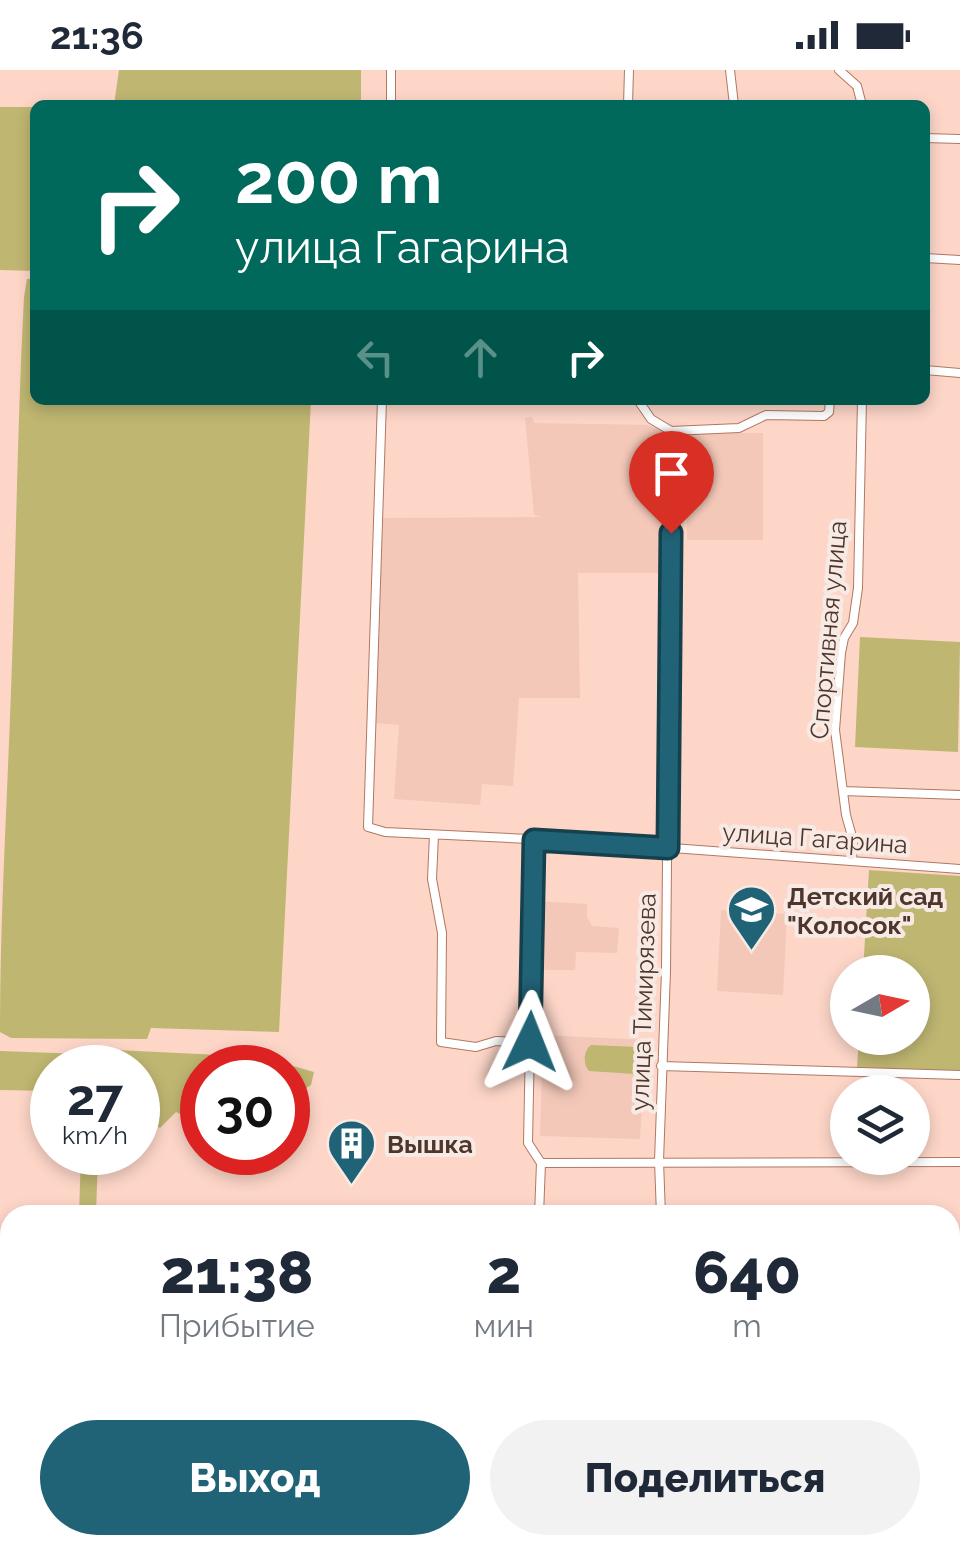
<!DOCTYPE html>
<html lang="ru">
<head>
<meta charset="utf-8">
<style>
	body { margin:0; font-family:Raleway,sans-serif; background:#f2f2f3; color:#1f2937; height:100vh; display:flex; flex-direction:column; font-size:38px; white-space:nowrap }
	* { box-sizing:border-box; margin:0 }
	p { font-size:32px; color:#747a83 }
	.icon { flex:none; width:55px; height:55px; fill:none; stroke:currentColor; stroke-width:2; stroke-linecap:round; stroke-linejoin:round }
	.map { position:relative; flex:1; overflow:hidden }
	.details { position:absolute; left:0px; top:1135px; width:960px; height:350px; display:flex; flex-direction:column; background:#fff; border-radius:30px 30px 0 0; box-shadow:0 5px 15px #0003 }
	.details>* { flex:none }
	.top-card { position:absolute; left:30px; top:30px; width:900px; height:305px; border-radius:15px; box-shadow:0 5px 15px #0003; background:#00695c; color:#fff; overflow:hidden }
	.needle { width:65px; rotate:81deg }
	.buttons { position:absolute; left:830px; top:885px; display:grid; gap:20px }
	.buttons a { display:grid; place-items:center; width:100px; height:100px; border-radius:50%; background:#fff; box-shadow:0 5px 15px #0003; font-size:50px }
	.speed { position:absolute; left:30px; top:975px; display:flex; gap:20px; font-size:50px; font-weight:700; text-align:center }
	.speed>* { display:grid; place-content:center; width:130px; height:130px; border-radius:50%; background:#fff; box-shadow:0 5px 15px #0003; line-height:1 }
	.speed small { font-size:25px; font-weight:400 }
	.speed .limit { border:15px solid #d22; background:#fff; color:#111 }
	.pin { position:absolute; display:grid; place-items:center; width:85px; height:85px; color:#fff; margin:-102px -42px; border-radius:50% 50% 50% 0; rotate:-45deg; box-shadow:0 0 10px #0007 }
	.pin .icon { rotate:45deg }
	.me { position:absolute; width:110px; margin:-55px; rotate:2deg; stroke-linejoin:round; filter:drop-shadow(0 0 8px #0008) }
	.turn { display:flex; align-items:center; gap:35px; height:210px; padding:0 40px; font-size:45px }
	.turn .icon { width:130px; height:130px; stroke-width:2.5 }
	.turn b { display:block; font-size:70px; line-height:85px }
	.lanes { display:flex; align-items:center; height:95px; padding:0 40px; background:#0003; justify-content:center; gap:50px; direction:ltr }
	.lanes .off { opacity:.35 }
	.eta { display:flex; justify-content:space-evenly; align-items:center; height:170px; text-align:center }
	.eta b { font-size:60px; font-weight:800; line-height:70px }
	.button { display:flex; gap:20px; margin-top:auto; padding:20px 40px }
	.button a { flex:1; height:115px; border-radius:60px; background:#206276; color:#fff; font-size:40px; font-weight:800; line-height:115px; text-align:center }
	.button a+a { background:#f2f2f3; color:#1f2937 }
	.status { display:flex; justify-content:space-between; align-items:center; height:70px; padding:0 50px; background:#fff; direction:ltr }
	.status svg { height:28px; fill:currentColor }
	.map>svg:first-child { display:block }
	.built { fill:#f3c8b8 }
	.green { fill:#bfb672 }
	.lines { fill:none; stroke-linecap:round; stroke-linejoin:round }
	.minor-casing { stroke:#b17862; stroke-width:10 }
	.minor { stroke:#fff; stroke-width:8 }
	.route-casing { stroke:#15404d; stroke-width:25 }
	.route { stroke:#206276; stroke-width:18 }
	.labels { text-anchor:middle; stroke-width:8; stroke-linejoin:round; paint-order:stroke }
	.street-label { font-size:25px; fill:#4e362c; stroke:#f7eae5 }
	.poi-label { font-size:25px; font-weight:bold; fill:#4e362c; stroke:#f7eae5; text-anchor:start }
</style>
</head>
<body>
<div class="status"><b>21:36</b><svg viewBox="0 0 49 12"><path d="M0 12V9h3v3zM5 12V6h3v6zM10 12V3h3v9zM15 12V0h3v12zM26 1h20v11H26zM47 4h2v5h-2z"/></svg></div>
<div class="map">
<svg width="960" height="1485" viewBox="0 0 960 1485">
	<rect width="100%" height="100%" fill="#fdd6c8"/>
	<path class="built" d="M532,347l2,6 115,2 16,8v140h-87l2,125h-61l-6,88 -31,-2 -2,21 -86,-6 5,-74 -25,-2 9,-205 158,-1 -7,-2 -9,-97z
		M687,363h76v107h-76z
		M536,831l51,3v13l5,9 27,2 -2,25 -41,-1 -1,18h-31l-1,29 -7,-1v-23l-3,-1z
		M721,840l66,4 -4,81 -66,-4z
		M543,965l103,5 -6,99 -100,-3z
		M300,1475h64l-1,10h-64z"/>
	<path class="green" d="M119,0h242v35h-247z
		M0,37h35v164l-35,-1z
		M35,208v122h276l-32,632 -128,-4 -4,11 -136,-1 -11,-6c0,-114 7,-227 11,-341 5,-131 6,-262 13,-394l3,-18z
		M860,567l100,5 -2,110 -103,-5z
		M869,800l91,6v195l-103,-4 2,-29h53v-66h-49z
		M591,975l47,2 3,5 -1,18 -6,4 -45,-3c-6,-6 -6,-20 2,-26z
		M116,980l145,7 53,15 -3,13 -14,9h-9v-26h-86v57l-4,5 -10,-12 -12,-6 -16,16 -22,-13 19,-13 -19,1v-35h-86v23l-52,-1v-39l111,4z
		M81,1083h17l-2,62h-17z"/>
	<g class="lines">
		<defs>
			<path id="minor" d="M730,0l4,35
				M839,0l18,16 5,19
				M391,35v-35
				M628,35l1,-35
				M925,68l35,1
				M925,188l35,2
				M925,300l35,3
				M382,330l-14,427 17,5 205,10 370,27
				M638,330l13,19 20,12
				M671,361l68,-3 27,-13 58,1 5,-4 1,-12
				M843,721l117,4
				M434,765l-2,44 10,54 -1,109 35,5 20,-6 34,1
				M534,770l-6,303 13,20
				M852,791l1,-21 -7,-25 -11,-85 6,-77 3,-15 9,-15 5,-35 4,-188
				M661,996l299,9
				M541,1093l419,-1
				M539,1145l2,-52
				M661,1145l-2,-54 7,-190 5,-540
				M950,1202l10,1
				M950,1368h10
				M527,1485v-10
				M649,1485l1,-10
				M673,1485v-10
				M826,1485v-10"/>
		</defs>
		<use href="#minor" class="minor-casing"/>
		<use href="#minor" class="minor"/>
	</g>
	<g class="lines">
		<defs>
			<path id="route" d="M530,972l4,-202 134,8 3,-315"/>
		</defs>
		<use href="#route" class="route-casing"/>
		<use href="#route" class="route"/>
	</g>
	<defs>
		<symbol id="school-pin" viewBox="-11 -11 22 30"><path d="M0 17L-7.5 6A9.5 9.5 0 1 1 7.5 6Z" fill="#206276" stroke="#f7eae5"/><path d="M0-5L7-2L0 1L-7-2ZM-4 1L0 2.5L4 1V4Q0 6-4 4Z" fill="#fff"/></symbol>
		<symbol id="building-pin" viewBox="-11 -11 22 30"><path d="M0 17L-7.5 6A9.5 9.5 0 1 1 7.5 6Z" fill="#206276" stroke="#f7eae5"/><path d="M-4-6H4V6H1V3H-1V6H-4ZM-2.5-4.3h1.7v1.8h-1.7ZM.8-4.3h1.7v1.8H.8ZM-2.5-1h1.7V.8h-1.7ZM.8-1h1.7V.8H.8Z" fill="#fff"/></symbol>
	</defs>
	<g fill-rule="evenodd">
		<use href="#school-pin" x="724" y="812" width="55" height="75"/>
		<use href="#building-pin" x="324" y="1046" width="55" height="75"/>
	</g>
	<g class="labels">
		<g class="street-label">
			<text transform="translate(828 560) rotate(-85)" y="9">Спортивная улица</text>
			<text transform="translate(815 768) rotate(4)" y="9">улица Гагарина</text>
			<text transform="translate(643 932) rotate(-88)" y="9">улица Тимирязева</text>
		</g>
		<g class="poi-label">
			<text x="787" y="835">Детский сад<tspan x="787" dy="29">"Колосок"</tspan></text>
			<text x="387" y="1083">Вышка</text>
		</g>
	</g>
</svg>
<div class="buttons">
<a><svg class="needle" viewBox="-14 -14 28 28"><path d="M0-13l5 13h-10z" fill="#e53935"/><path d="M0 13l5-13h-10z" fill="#747a83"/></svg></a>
<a><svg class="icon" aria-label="layers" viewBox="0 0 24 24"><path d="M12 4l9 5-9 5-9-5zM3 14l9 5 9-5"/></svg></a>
</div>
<div class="speed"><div>27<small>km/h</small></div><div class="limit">30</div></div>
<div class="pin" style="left:671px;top:463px;background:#d93025"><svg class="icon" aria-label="arrive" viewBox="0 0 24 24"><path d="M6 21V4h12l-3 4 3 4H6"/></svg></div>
<svg class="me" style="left:530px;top:972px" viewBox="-20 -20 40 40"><path d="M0-17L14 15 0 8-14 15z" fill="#206276" stroke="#fff" stroke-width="4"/></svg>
<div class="top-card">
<div class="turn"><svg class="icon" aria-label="right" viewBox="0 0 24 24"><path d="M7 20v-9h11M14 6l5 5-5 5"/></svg><div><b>200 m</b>улица Гагарина</div></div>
<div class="lanes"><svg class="icon off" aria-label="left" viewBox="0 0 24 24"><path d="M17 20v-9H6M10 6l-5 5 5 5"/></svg><svg class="icon off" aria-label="ahead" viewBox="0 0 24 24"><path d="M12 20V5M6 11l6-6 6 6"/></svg><svg class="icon" aria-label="right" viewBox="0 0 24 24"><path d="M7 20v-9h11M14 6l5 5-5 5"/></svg></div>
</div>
<section class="details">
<div class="eta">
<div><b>21:38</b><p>Прибытие</p></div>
<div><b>2</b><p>мин</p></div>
<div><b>640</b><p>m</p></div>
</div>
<div class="button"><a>Выход</a><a>Поделиться</a></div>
</section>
</div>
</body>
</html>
